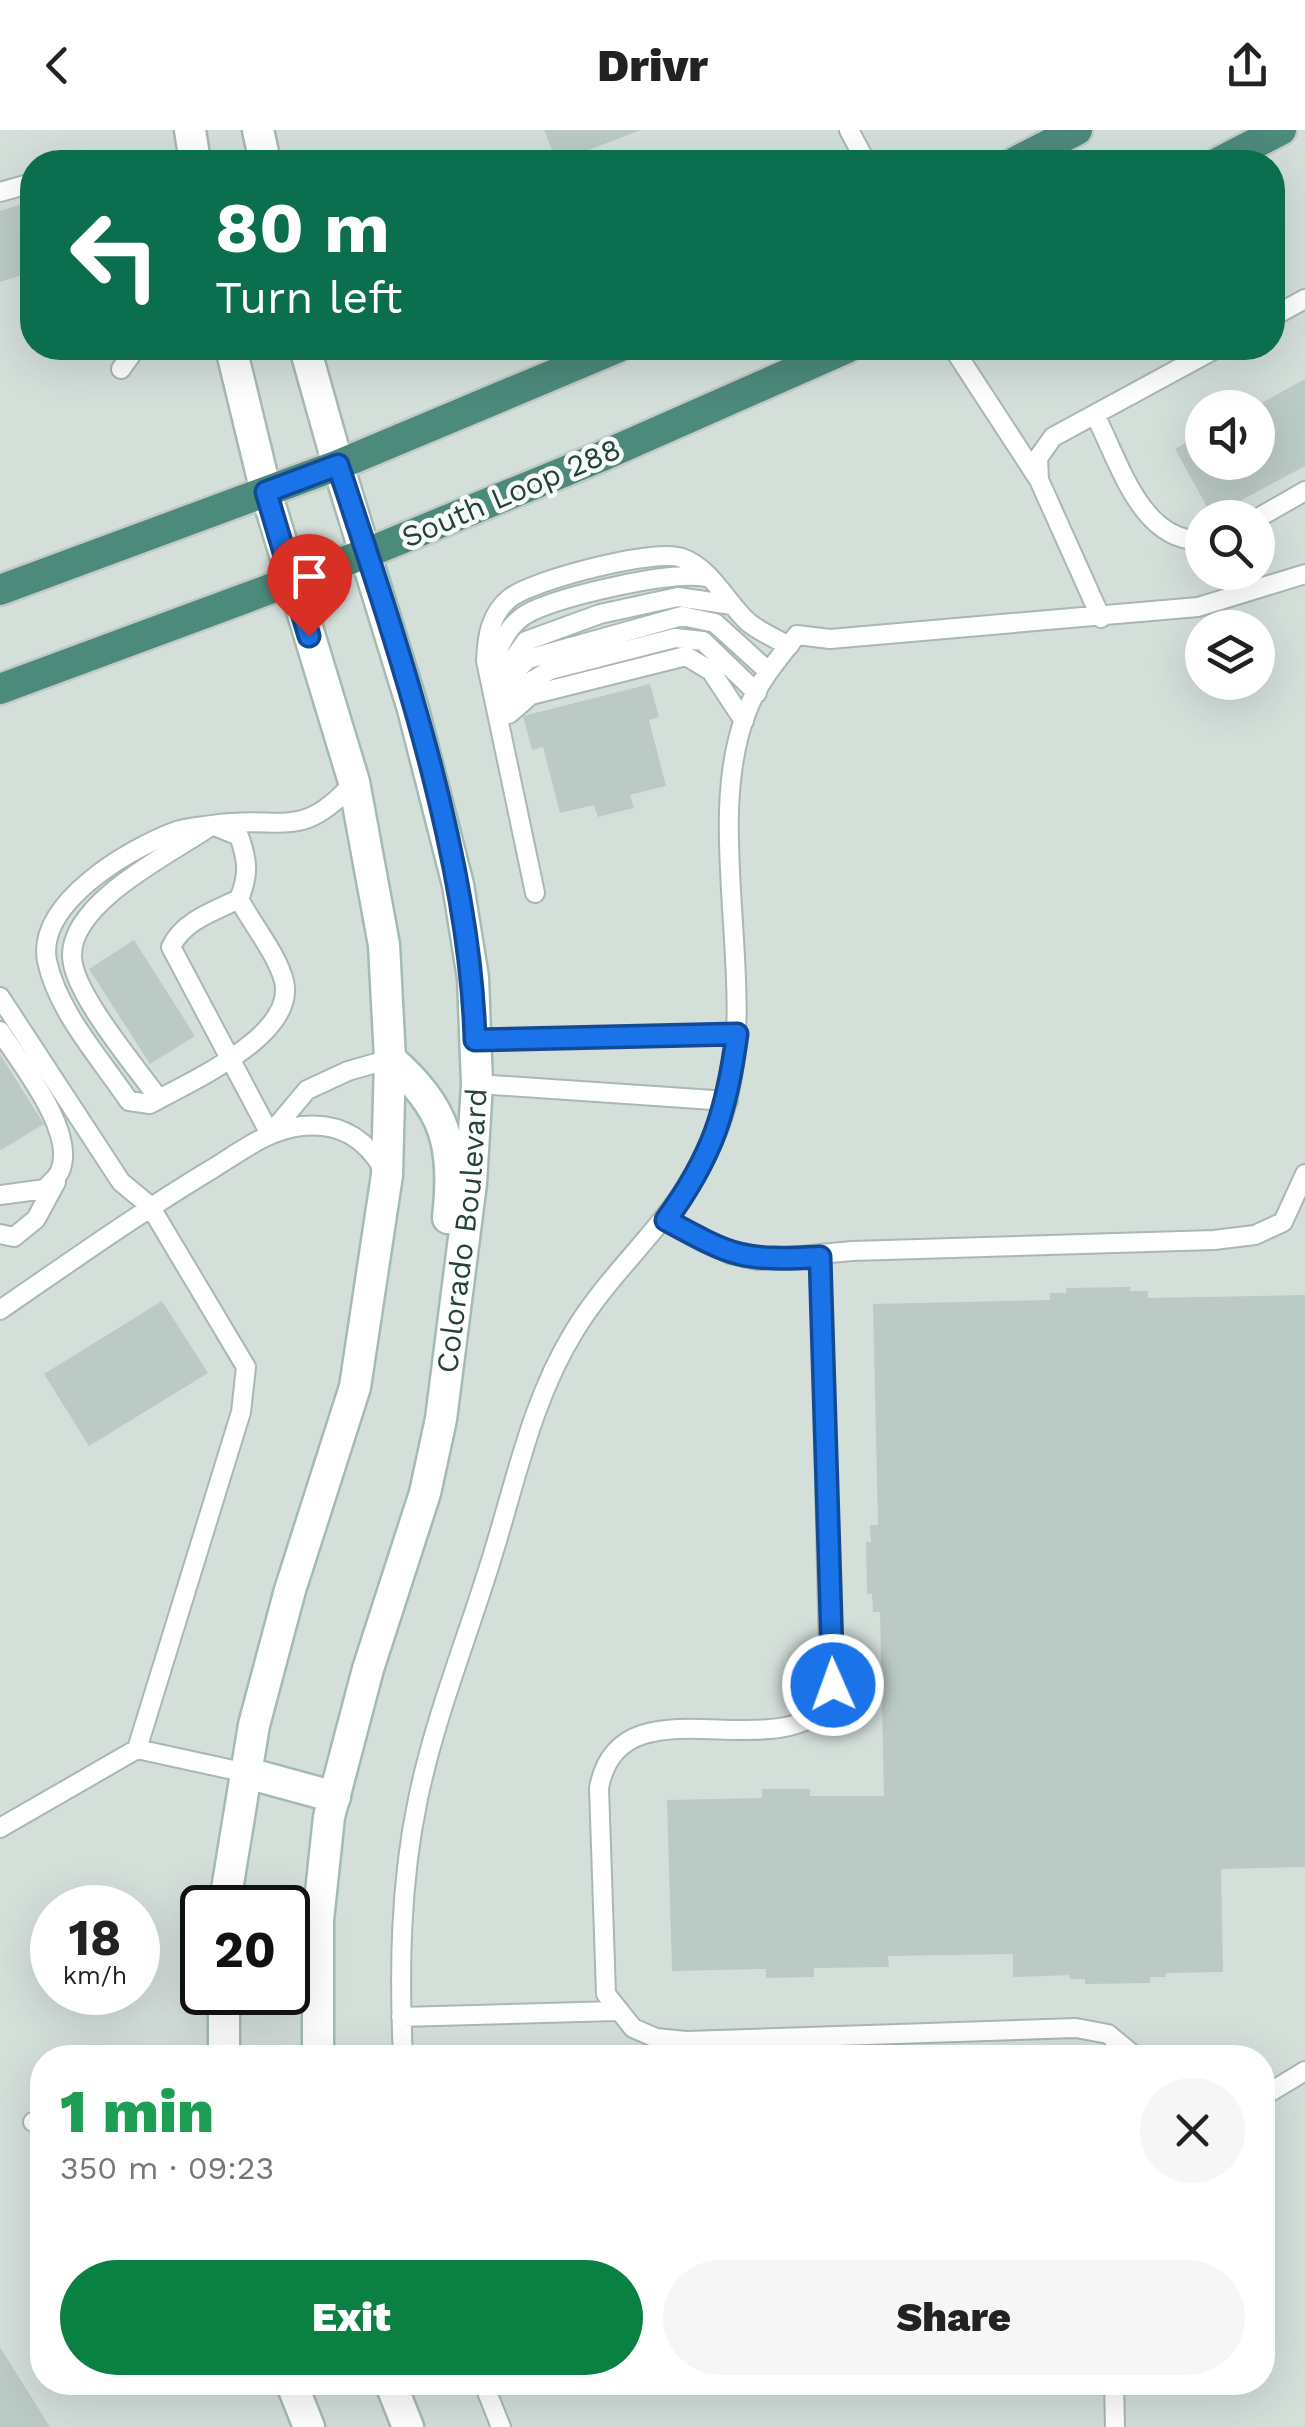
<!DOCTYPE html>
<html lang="en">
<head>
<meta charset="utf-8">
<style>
	body { margin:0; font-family:"Work Sans",sans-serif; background:#f6f6f6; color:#222; height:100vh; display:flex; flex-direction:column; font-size:38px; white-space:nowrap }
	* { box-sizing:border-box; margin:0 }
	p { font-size:32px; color:#767676 }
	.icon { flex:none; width:55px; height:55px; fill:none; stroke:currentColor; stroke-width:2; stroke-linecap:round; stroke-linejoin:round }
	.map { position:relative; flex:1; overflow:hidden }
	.sheet { position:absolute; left:30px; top:1915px; width:1245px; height:350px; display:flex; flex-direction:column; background:#fff; border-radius:40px; box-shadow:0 10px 40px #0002 }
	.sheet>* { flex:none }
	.banner { position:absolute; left:20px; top:20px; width:1265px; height:210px; border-radius:40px; box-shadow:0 10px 40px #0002; background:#0b6e4f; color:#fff; overflow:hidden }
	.fabs { position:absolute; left:1185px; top:260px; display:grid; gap:20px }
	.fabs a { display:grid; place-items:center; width:90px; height:90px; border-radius:50%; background:#fff; box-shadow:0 10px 40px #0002; font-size:50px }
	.speed { position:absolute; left:30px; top:1755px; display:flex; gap:20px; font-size:50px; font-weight:700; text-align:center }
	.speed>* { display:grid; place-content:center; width:130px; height:130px; border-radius:50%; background:#fff; box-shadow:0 10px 40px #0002; line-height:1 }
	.speed small { font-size:25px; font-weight:400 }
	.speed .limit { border:5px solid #111; border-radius:15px; background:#fff; color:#111 }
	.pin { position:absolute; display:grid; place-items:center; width:85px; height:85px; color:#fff; margin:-102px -42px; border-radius:50% 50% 50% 0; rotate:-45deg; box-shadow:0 0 10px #0007 }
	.pin .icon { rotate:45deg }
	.me { position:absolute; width:110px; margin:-55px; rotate:358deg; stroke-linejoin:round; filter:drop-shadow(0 0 8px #0008) }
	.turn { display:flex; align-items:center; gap:35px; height:210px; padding:0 30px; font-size:45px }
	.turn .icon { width:130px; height:130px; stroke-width:2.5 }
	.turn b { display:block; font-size:70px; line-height:85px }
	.round { display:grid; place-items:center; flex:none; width:105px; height:105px; border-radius:52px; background:#f6f6f6 }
	.overview { display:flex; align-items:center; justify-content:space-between; height:170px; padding:0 30px }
	h1 { font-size:60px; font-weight:800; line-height:75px; color:#1e9e55 }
	.button { display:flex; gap:20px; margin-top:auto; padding:20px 30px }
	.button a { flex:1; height:115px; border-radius:60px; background:#0b8043; color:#fff; font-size:40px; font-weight:800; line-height:115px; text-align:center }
	.button a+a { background:#f6f6f6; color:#222 }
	header { display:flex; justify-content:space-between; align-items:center; height:130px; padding:0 30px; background:#fff; font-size:45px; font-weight:800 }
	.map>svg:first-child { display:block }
	.built { fill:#d4dfda; fill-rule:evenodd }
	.building { fill:#bbcac4 }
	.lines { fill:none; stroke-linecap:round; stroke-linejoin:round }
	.service-casing { stroke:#a8b8b2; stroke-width:22 }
	.tertiary-casing { stroke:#a8b8b2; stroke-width:35 }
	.secondary-casing { stroke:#a4bbb3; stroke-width:35 }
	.trunk-casing { stroke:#c2cac8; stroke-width:35 }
	.service { stroke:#fff; stroke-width:18 }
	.tertiary { stroke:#fff; stroke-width:30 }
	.secondary { stroke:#fff; stroke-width:30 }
	.trunk { stroke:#4c8a7c; stroke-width:30 }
	.route-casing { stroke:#114b97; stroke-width:25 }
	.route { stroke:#1a73e8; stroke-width:18 }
	.labels { text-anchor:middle; stroke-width:9; stroke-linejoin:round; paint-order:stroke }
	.street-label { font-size:30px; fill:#24423a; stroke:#f7fbf9 }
</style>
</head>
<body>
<header><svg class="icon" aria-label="back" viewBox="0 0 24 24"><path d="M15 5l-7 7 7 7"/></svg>Drivr<svg class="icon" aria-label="share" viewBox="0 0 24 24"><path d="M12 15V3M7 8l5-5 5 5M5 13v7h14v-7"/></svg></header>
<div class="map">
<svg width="1305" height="2297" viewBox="0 0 1305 2297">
	<rect width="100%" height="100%" fill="#e6efeb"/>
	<path class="built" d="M0,0h1305v2297h-1305zM32,32h1240v186h-1240zM1202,278h56v54h-56zM1202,388h56v54h-56zM1202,498h56v54h-56zM52,1778h86v84h-86zM202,1778h86v84h-86zM42,1928h1220v324h-1220z"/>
	<path class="building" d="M544,0h97l-84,32z
		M32,71v71l-32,10v-71z
		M1305,249v87l-93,50 -37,-67 27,-15v28h56v-57z
		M650,554l9,33 -10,3 17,66 -36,9 4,13 -36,9 -4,-12 -34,8 -17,-66 -11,3 -9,-34z
		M134,810l61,96 -45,28 -61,-95z
		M0,924l44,70 -43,26 -1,-2z
		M1130,1157v4h18v7l157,-3v572l-84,2 2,103 -57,1v4h-16v6l-65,1v-5h-15v-4l-57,2v-23l-125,2 1,11 -75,1v9l-48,1v-9l-94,2 -5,-171 95,-2v-9h48v7h74l-4,-184h-7l-1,-18h-5l-1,-52h5l-1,-17h8l-5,-221 177,-4v-7h16v-5z
		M162,1171l46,72 -119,73 -45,-72z
		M0,2217l50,80h-50z"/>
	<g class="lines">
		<defs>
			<path id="service" d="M849,0l17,32
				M0,62l32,-9
				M1272,187l33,-18
				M953,218l84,129
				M121,239l15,-21
				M1095,285c24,46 46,128 107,125
				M1258,388l47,-27
				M1101,488l-62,-138 -1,-22 15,-21 164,-89
				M493,536c6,-22 16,-44 39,-55 33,-15 139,-41 174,-34
				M500,548l26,-37 74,-27 78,-17 54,8
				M508,575l10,-16 32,-19 125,-32 28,3 54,52
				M498,578l15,-34 15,-15 154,-43 33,7 53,48
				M509,584l22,-19 155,-39 25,15 33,50
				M212,695c-12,2 -26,2 -38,7 -45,17 -138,71 -127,129 11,51 53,97 82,140l21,3c40,-23 147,-68 134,-123 -7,-27 -32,-57 -45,-82
				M535,763l-49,-232c1,-24 4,-47 24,-63 23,-18 145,-50 172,-40 30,11 44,44 66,64 12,10 27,16 41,24
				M0,867l121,185 29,24 96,161 -5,45 -104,337
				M0,901c20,32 77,101 60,140 -2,6 -11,13 -15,18l-45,6
				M475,910l262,-6
				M477,954l251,17
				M159,969c-22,-31 -88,-108 -87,-144 0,-53 96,-100 136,-127
				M270,1004l-99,-187c12,-26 43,-36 68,-48 10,-24 9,-38 0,-63l-27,-11c71,-11 88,18 142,-43
				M270,1004l37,-44 41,-19 42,-12
				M666,1090l64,34 27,6 95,-9 362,-11 41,-5 28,-13 22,-48
				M0,1104l14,3 22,-18 20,-37
				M820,1127l10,445c-55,69 -210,-26 -231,86l7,206 27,34 23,10 30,3 390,-13 32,6 29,24
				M0,1180c70,-48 139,-97 212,-141 28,-17 57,-40 90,-43 39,-4 64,13 82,44
				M0,1698l137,-79 110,24
				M401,1887l216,-6
				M403,1928c-4,-86 -3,-174 15,-259 18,-87 53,-170 78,-255 22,-73 38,-148 79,-214 50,-81 131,-134 153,-233 28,-121 -25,-276 19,-386 11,-29 31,-52 50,-76l33,4 368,-32 107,-33
				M1262,1967l43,-26
				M33,1992l9,-1
				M483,2252l18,45
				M1114,2252l1,45"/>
			<path id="tertiary" d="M190,0l5,32
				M258,0l7,32
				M231,218l35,144
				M305,218l33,117"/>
			<g id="secondary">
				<path d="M390,929c56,49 66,86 58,159"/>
				<path d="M247,1643l88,24"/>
				<path d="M224,1778l30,-183 36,-135 65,-203 32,-212 3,-116 -6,-114 -30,-163 -88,-290"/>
				<path d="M224,1862v66"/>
				<path id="s1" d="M318,1928v-138l11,-103 39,-148 57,-176 16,-74 30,-236 6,-99 -4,-106 -15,-93 -45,-176 -75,-244"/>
				<path d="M291,2252l18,45"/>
				<path d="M390,2252l18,45"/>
			</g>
			<path id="trunk" d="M1015,32l62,-32
				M1219,32l62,-32
				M0,460l338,-125 279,-117
				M0,559l367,-136 233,-96 247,-109"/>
		</defs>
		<use href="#service" class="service-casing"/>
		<use href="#tertiary" class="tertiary-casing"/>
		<use href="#secondary" class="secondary-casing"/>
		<use href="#trunk" class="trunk-casing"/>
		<use href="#service" class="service"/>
		<use href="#tertiary" class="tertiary"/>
		<use href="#secondary" class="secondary"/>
		<use href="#trunk" class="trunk"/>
	</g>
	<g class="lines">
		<defs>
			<path id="route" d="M309,506l-43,-144 72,-27c58,176 132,391 137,575l262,-6c-10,77 -25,123 -71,186 68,37 75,41 154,37l13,428"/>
		</defs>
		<use href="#route" class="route-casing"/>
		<use href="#route" class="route"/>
	</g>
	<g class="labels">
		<g class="street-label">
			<text transform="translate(511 363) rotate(-23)" y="10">South Loop 288</text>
			<text dy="10" stroke="none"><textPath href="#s1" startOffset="845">Colorado Boulevard</textPath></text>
		</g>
	</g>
</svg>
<div class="fabs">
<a><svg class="icon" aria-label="sound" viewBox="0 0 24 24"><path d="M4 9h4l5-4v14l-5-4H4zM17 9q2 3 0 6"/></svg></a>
<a><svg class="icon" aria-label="search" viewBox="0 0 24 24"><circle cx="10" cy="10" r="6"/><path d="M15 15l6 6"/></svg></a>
<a><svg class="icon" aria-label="layers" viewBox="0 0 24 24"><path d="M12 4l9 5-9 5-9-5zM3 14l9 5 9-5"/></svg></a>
</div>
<div class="speed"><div>18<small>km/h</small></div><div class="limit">20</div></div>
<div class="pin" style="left:309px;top:506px;background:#d93025"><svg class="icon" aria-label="arrive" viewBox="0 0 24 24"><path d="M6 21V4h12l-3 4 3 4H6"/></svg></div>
<svg class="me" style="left:833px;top:1555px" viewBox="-20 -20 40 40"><circle r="17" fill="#1a73e8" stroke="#fff" stroke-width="3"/><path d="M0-11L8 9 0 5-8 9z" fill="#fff"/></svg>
<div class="banner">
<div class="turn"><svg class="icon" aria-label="left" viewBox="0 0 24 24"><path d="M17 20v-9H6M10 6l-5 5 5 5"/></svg><div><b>80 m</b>Turn left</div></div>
</div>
<section class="sheet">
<div class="overview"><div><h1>1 min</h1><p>350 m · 09:23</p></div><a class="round"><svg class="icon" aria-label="close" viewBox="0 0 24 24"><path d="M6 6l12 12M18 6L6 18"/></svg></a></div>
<div class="button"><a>Exit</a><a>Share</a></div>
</section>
</div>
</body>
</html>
